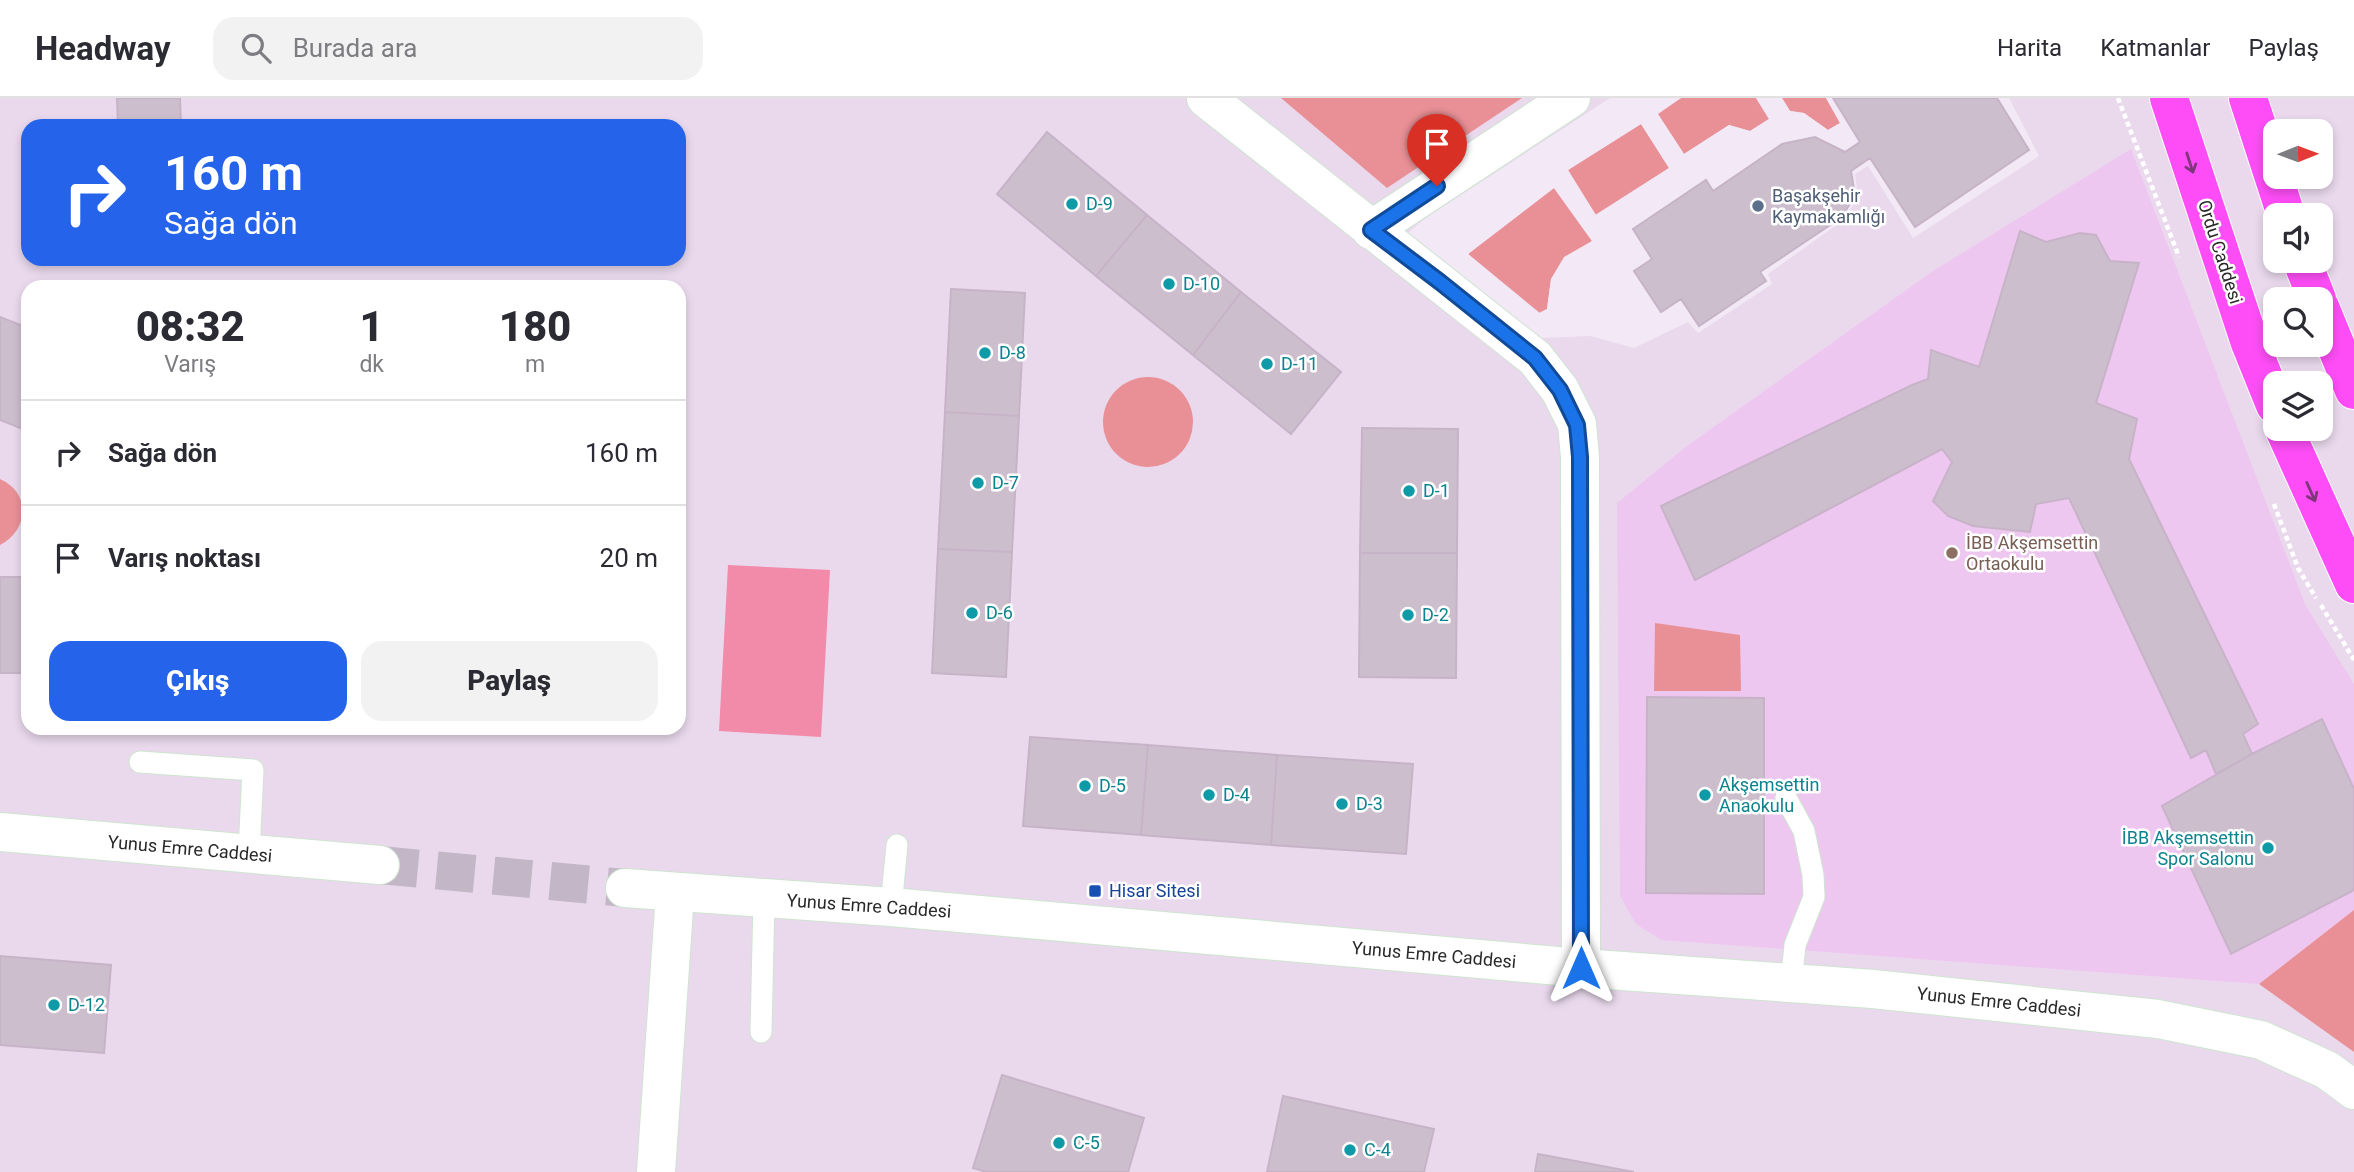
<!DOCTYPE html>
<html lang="tr">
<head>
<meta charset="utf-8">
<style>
	body { margin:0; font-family:Roboto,sans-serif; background:#f2f2f3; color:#2b2b33; height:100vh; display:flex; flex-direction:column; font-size:26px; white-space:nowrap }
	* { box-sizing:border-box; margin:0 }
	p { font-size:23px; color:#7c7c81 }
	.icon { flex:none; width:38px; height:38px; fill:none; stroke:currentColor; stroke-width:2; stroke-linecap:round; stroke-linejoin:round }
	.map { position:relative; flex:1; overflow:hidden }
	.side { position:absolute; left:21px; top:182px; width:665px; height:455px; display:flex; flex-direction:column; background:#fff; border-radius:21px; box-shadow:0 4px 10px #0003 }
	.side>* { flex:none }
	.hud { position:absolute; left:21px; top:21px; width:665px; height:147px; border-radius:21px; box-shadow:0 4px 10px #0003; background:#2563eb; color:#fff; overflow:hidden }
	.needle { width:46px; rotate:89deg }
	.tools { position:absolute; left:2263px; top:21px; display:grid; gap:14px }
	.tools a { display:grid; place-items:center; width:70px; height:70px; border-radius:14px; background:#fff; box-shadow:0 4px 10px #0003; font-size:35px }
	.pin { position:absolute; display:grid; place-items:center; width:60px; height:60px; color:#fff; margin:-72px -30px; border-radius:50% 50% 50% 0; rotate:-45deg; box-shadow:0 0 7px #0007 }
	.pin .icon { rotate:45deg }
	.me { position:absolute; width:77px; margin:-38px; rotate:0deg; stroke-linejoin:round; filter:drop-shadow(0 0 5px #0008) }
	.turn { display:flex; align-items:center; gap:24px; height:147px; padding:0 28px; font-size:32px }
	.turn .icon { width:91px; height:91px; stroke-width:2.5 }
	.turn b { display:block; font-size:49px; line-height:60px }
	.eta { display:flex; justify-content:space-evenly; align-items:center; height:119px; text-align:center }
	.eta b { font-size:42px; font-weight:800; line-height:49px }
	.button { display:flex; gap:14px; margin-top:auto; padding:14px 28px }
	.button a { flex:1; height:80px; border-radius:21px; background:#2563eb; color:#fff; font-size:28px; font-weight:800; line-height:80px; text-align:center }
	.button a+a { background:#f2f2f3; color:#2b2b33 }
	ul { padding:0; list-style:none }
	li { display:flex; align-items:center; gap:21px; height:105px; padding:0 28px; border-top:2px solid #e1e1e2 }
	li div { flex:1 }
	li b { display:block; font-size:26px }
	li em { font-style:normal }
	header { display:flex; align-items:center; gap:42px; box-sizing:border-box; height:98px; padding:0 35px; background:#fff; border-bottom:2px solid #e1e1e2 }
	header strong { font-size:33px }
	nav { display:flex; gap:38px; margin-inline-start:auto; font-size:24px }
	.search { width:490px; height:63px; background:#f2f2f3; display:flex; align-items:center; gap:18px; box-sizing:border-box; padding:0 24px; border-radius:21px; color:#7c7c81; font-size:26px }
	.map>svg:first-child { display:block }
	.education { fill:#eec7f1 }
	.green { fill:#e99096 }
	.pitch { fill:#f28aaa }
	.plaza { fill:#f3e8f5; fill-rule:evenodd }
	.building { fill:#cdbece; stroke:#c7b3c8; stroke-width:2 }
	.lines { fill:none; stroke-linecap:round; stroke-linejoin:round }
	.secondary-tunnel { stroke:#c3b6c6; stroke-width:38; stroke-dasharray:38 19; stroke-linecap:butt }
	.lane-casing { stroke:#cee4d0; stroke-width:23 }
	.street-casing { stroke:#cee4d0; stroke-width:40 }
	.secondary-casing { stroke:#cee4d0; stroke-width:40 }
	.primary-casing { stroke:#fff; stroke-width:40 }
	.path { stroke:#fff; stroke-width:4.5; stroke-dasharray:5 3.5; stroke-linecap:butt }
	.lane { stroke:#fff; stroke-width:21 }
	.street { stroke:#fff; stroke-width:38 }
	.secondary { stroke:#fff; stroke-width:38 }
	.primary { stroke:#fe4df7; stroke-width:38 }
	.oneway { stroke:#7e377b }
	.route-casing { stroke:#114b97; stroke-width:18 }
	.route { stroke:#1a73e8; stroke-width:12 }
	.culture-dot { fill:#0f9aa8; stroke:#fff; stroke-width:2.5 }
	.service-dot { fill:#5c6f8a; stroke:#fff; stroke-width:2.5 }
	.education-dot { fill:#8d6e63; stroke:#fff; stroke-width:2.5 }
	.transit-dot { fill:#1a4fb4; stroke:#fff; stroke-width:2.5 }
	.labels { text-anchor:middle; stroke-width:5; stroke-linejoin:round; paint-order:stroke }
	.service-label { font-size:18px; fill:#4e5e75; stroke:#fff; text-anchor:start }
	.culture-label { font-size:18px; fill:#0d838f; stroke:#fff; text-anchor:start }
	.street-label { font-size:18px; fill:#292929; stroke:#fff }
	.education-label { font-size:18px; fill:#785e54; stroke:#fff; text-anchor:start }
	.transit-label { font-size:18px; fill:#164399; stroke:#fff; text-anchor:start }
</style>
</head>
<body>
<header>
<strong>Headway</strong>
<div class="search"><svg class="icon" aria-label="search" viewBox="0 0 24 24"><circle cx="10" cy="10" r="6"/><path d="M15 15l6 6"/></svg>Burada ara</div>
<nav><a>Harita</a><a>Katmanlar</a><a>Paylaş</a></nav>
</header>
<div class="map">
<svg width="2354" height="1074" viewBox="0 0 2354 1074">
	<rect width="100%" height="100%" fill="#ead9ed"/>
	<path class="education" d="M2131,51l174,455 49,80v226l-95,74 -598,-44 -25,-16 -16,-28 -3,-393 70,-57 246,-175z"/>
	<path class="green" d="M1281,0h241l-135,90z
		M1681,0h75l13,21 -19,12 -21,-6 -45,29 -27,-41z
		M1782,0h44l14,25 -12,7 -24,-17 -14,-2z
		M1641,26l28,44 -74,47 -27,-45z
		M1554,90l38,53 -41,38 -4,30 -7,4 -72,-59z
		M1103 324a45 45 0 1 1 90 0a45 45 0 1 1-90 0Z
		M0,381c32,14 28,52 0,66z
		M1655,525l85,12 1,56h-87z
		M2354,812v142l-95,-68z"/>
	<path class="pitch" d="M728,467l102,5 -9,167 -102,-6z"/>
	<path class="plaza" d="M1610,0h71l-23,16 26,40 45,-29 21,6 19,-12 -13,-21h26l8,13 14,2 24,17 12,-7 -14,-25h7l27,44 -15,10 -63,-8 -69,47 -7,-11 -73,49 19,30 -18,13 27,40 20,-13 18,27 67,-45 -6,-9 82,-55 13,-22 -4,-24 19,-13 45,69 114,-77 -32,-52h12l30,58 -126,82 -45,-72 -13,8 3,22 -13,23 -77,55 4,10 -74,49 -10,-11 -54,26 -44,-12 -52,2 -132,-103 18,-16zM1641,26l28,44 -73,47 -28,-45zM1554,90l38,53 -28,16 -13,22 -4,30 -8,4 -71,-59z"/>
	<path class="building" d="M117,0h63l1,28h-63z
		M1833,0h164l32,52 -114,77 -45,-69 -19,13 4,24 -13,22 -82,55 6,9 -67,45 -18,-27 -20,13 -27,-41 18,-12 -19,-30 73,-49 7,11 69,-47 33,-7 30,15 15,-10z
		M1047,34l100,83 -51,61 -99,-82z
		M1147,117l94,77 -48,63 -97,-79z
		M2020,133l26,11 34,-9 16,2 14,26 29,2 -43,140 41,16 -8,40 129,265 -15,10 9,20 -36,20 -10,-24 -15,8 -122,-260 -33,6 -6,28 -57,-6 -25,-10 -15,-15 19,-39 -10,-13 -247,131 -34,-74 251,-121 16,-6 3,-29 48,17z
		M951,191l74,4 -6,123 -74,-4z
		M1241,194l100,80 -50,62 -98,-79z
		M0,219l28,11v103l-28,-11z
		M945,314l74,4 -7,136 -74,-3z
		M1362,330l96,1 -1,124h-97z
		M938,451l74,3 -6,125 -74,-4z
		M1360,455h97l-1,125 -97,-1z
		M0,479h28v96h-28z
		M1647,599l117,1v196l-118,-1z
		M2322,621l32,70v101l-123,64 -69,-148 90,-52z
		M1030,639l118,8 -7,90 -118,-9z
		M1148,647l129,10 -6,90 -130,-10z
		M1277,657l136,9 -7,90 -135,-9z
		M0,858l111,9 -7,88 -104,-8z
		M1002,977l142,43 -16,54h-141l-14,-4z
		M1283,998l151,33 -10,43h-157z
		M1538,1056l96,18h-99z"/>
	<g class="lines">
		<path class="secondary-tunnel" d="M380,767l245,23"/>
		<defs>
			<path id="lane" d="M140,664l113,8 -4,83
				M1786,700l18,33 9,44 1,22 -19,48 -4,38
				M891,809l6,-62
				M761,934l3,-133"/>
			<path id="street" d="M1371,132l200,-132
				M656,1074l19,-279"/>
			<path id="secondary" d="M1206,0l329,260 25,32 17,34 3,33 1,511
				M0,734l380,33
				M625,790l266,19 690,61 292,21 285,30 103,21 66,30 27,20"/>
			<path id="primary" d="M2169,0l81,245 25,62
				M2248,0l38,117
				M2302,163l15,38
				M2320,209l34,83
				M2284,331l70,155"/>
		</defs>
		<use href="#lane" class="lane-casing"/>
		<use href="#street" class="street-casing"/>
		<use href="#secondary" class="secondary-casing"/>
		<use href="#primary" class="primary-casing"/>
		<path class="path" d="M2118,0l61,159
			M2274,406l24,64 18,30
			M2321,507l33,55"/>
		<use href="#lane" class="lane"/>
		<use href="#street" class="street"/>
		<use href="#secondary" class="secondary"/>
		<use href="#primary" class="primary"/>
	</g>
	<defs><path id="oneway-shaft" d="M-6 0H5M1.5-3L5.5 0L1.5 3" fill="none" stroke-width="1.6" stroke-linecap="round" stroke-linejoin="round" transform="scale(1.75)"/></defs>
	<g class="oneway">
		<use href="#oneway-shaft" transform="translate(2190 65) rotate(72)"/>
		<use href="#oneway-shaft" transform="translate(2311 394) rotate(66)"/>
	</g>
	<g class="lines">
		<defs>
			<path id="route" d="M1437,88l-66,44 69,52 95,76 25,32 17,35 3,32 1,511"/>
		</defs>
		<use href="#route" class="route-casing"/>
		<use href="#route" class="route"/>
	</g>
	<g class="culture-dot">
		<circle cx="1072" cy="106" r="7"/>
		<circle cx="1169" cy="186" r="7"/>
		<circle cx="985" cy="255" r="7"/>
		<circle cx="1267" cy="266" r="7"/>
		<circle cx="978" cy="385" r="7"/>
		<circle cx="1409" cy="393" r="7"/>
		<circle cx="972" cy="515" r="7"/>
		<circle cx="1408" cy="517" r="7"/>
		<circle cx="1085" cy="688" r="7"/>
		<circle cx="1209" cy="697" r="7"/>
		<circle cx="1705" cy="697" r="7"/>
		<circle cx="1342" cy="706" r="7"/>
		<circle cx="2268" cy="750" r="7"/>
		<circle cx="54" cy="907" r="7"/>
		<circle cx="1059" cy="1045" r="7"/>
		<circle cx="1350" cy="1052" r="7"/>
	</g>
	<circle class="service-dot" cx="1758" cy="108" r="7"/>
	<circle class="education-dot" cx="1952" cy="455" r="7"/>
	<rect class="transit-dot" x="1088" y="786" width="14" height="14" rx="3.5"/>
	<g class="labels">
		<g class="service-label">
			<text x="1772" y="104">Başakşehir<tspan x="1772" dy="21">Kaymakamlığı</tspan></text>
		</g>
		<g class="culture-label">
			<text x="1086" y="112">D-9</text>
			<text x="1183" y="192">D-10</text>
			<text x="999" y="261">D-8</text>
			<text x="1281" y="272">D-11</text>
			<text x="992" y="391">D-7</text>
			<text x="1423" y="399">D-1</text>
			<text x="986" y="521">D-6</text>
			<text x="1422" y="523">D-2</text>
			<text x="1719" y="693">Akşemsettin<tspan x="1719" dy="21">Anaokulu</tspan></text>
			<text x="1099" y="694">D-5</text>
			<text x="1223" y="703">D-4</text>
			<text x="1356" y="712">D-3</text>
			<text x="2254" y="746" text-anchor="end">İBB Akşemsettin<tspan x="2254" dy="21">Spor Salonu</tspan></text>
			<text x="68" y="913">D-12</text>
			<text x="1073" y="1051">C-5</text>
			<text x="1364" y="1058">C-4</text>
		</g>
		<g class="street-label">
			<text transform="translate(2220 154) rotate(72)" y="6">Ordu Caddesi</text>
			<text transform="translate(190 751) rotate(5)" y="6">Yunus Emre Caddesi</text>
			<text transform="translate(869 808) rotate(4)" y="6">Yunus Emre Caddesi</text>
			<text transform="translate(1434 857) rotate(5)" y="6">Yunus Emre Caddesi</text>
			<text transform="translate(1999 904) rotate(6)" y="6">Yunus Emre Caddesi</text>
		</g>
		<g class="education-label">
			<text x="1966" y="451">İBB Akşemsettin<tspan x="1966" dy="21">Ortaokulu</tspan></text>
		</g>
		<g class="transit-label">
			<text x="1109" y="799">Hisar Sitesi</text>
		</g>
	</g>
</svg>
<div class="tools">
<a><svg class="needle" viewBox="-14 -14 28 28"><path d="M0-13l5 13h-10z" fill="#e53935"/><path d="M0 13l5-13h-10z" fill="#7c7c81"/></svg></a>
<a><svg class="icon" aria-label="sound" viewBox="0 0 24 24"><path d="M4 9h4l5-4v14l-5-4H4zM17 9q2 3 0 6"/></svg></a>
<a><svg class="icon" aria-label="search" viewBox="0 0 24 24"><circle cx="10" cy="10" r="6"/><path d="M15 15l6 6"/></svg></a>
<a><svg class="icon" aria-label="layers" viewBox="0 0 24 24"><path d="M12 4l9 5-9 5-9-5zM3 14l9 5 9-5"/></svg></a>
</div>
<div class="pin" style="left:1437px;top:88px;background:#d93025"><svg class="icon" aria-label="arrive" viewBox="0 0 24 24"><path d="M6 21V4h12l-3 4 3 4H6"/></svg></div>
<svg class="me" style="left:1581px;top:870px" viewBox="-20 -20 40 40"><path d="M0-17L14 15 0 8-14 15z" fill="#1a73e8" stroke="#fff" stroke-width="4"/></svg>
<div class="hud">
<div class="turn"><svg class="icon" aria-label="right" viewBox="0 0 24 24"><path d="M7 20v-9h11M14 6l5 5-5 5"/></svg><div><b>160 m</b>Sağa dön</div></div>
</div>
<section class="side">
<div class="eta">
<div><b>08:32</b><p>Varış</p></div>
<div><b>1</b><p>dk</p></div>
<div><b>180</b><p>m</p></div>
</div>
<ul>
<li><svg class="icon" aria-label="right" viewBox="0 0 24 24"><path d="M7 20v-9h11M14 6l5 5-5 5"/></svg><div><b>Sağa dön</b></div><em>160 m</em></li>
<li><svg class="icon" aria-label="arrive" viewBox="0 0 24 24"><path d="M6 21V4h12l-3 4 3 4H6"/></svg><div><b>Varış noktası</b></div><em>20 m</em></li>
</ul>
<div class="button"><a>Çıkış</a><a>Paylaş</a></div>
</section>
</div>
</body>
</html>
